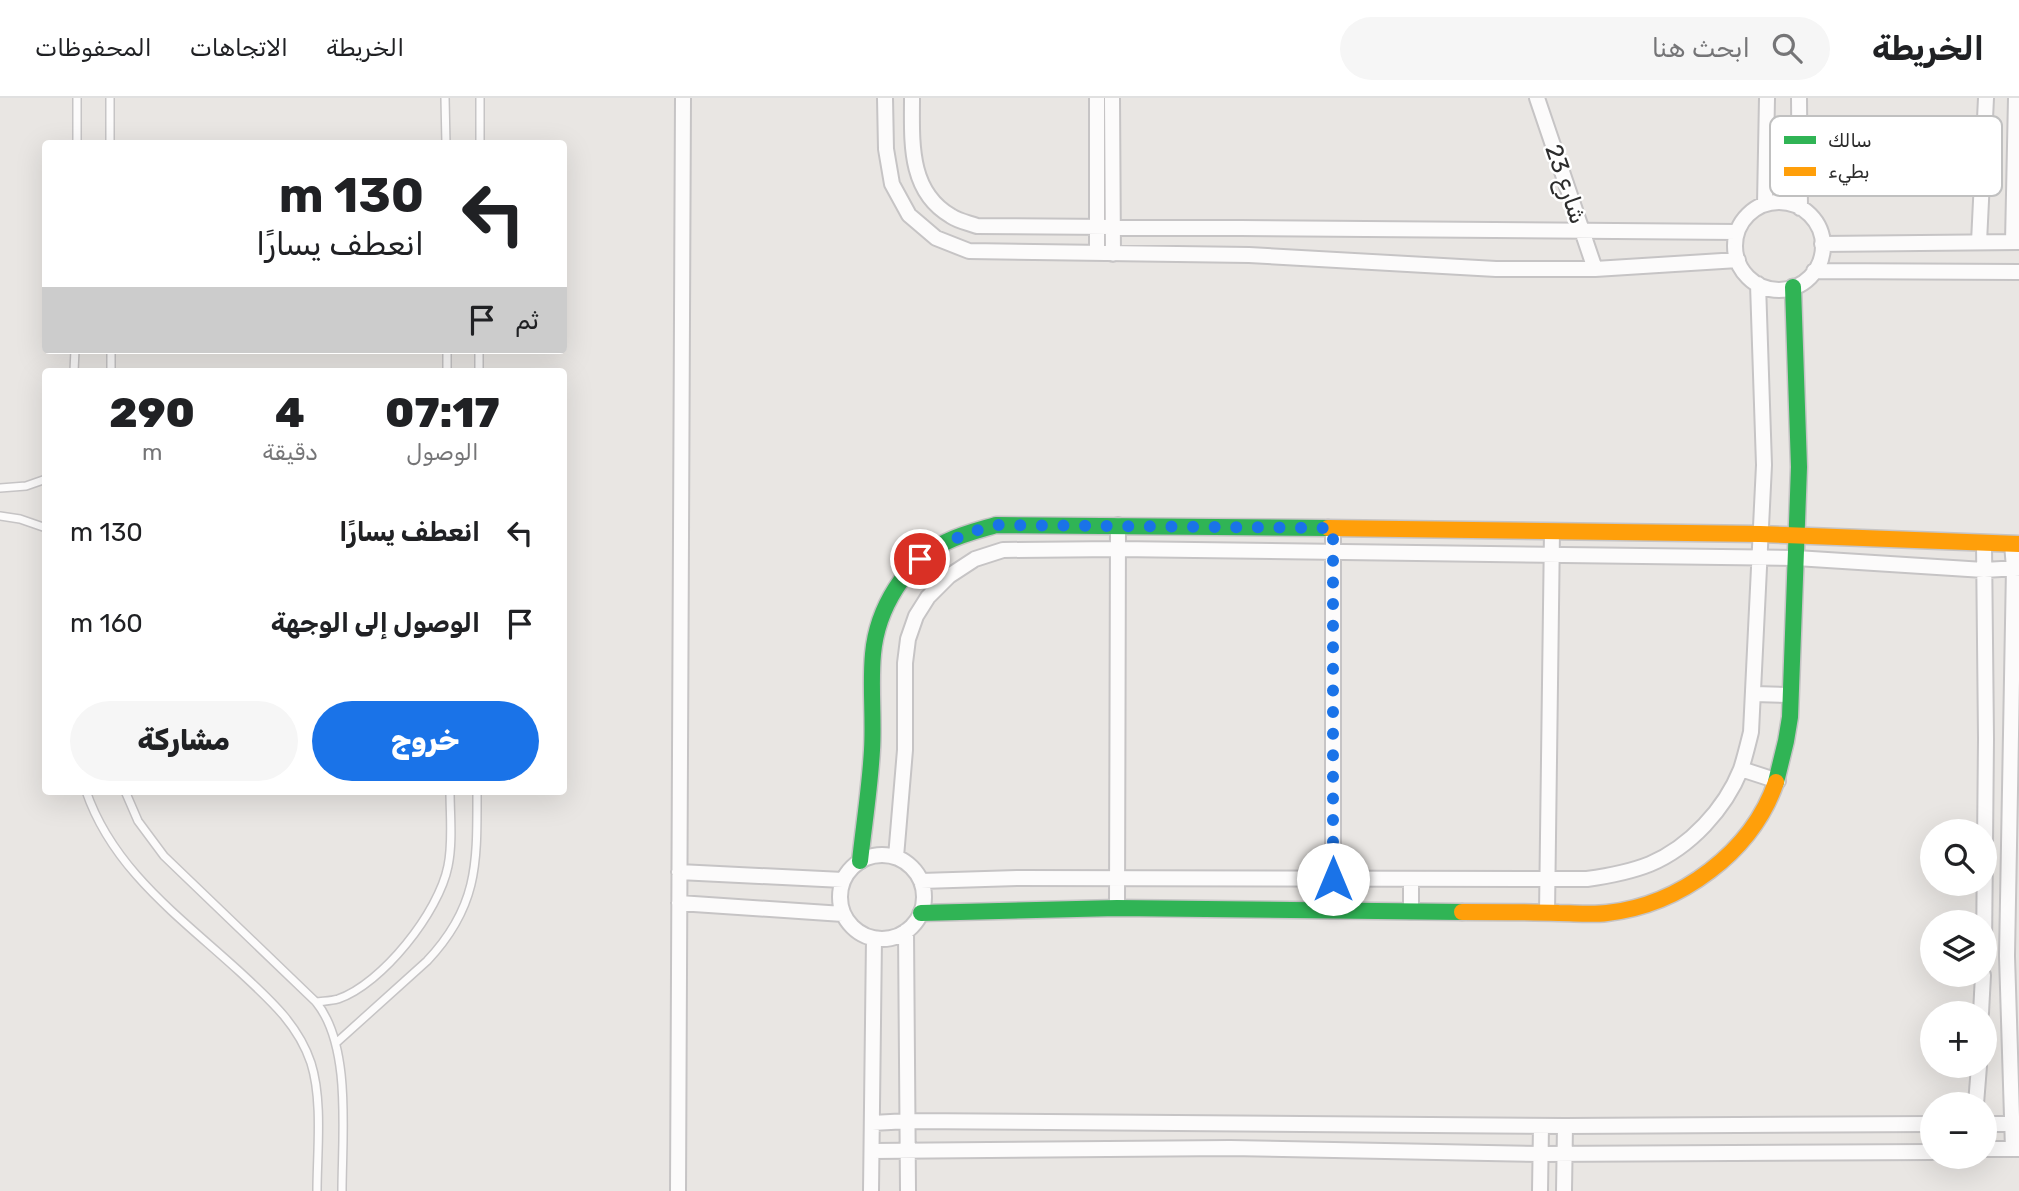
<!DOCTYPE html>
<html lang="ar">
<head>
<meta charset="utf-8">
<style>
	body { margin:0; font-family:Rubik,Cairo,sans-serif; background:#f6f6f6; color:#202124; direction:rtl; height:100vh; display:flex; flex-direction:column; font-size:26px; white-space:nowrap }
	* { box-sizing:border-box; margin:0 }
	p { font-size:23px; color:#757577 }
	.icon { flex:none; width:38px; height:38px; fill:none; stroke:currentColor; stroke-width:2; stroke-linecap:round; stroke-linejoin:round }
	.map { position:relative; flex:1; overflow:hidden; direction:ltr }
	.details { position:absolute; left:42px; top:270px; width:525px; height:427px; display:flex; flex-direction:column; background:#fff; border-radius:7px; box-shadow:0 7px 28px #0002; direction:rtl }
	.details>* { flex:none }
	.banner { position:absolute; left:42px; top:42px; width:525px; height:214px; border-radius:7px; box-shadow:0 7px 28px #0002; direction:rtl; background:#fff; color:#202124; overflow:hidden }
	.buttons { position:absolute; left:1920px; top:721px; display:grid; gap:14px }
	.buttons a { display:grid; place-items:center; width:77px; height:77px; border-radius:50%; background:#fff; box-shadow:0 7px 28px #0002; font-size:35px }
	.pin { position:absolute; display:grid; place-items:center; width:60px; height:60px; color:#fff; margin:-30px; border:4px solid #fff; border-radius:50%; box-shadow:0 2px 7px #0007 }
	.me { position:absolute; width:77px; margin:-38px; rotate:0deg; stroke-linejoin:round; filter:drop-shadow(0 0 5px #0008) }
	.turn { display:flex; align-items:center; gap:24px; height:147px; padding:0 28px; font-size:32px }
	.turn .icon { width:91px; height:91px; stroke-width:2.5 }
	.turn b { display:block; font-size:49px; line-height:60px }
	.then { display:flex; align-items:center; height:66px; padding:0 28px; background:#0003; gap:14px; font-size:26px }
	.eta { display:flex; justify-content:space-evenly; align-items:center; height:119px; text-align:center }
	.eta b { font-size:42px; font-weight:800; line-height:49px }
	.action { display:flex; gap:14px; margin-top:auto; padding:14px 28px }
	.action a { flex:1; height:80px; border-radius:42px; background:#1a73e8; color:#fff; font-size:28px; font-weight:800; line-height:80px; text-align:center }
	.action a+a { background:#f6f6f6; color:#202124 }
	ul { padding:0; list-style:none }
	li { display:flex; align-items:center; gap:21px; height:91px; padding:0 28px }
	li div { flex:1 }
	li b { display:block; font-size:26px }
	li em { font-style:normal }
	header { display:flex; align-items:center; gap:42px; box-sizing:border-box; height:98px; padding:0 35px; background:#fff; border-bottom:2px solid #e0e0e0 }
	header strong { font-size:33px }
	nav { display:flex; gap:38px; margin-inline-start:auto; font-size:24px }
	.search { width:490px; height:63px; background:#f6f6f6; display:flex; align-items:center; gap:18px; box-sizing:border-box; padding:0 24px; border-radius:38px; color:#757577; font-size:26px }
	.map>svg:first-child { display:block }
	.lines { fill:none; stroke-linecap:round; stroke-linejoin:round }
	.lane-casing { stroke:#c6c4c5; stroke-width:10 }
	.street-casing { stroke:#c6c4c5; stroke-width:18 }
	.fast-casing { stroke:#c6c4c5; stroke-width:19 }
	.slow-casing { stroke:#c6c4c5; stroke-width:19 }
	.lane { stroke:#fcfbfb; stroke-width:7 }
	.street { stroke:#fcfbfb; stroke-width:14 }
	.fast { stroke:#30b455; stroke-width:16 }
	.slow { stroke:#ff9f0a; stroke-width:16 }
	.route { stroke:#1a73e8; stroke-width:12; stroke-dasharray:0 21.6 }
	.labels { text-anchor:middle; stroke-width:5; stroke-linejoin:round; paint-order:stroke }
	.street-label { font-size:24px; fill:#2c2c2c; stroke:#fff }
	.key { fill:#fff; stroke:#c0c0c0; stroke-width:2 }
	.key-label { font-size:19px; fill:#2c2c2c }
</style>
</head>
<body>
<header>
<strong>الخريطة</strong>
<div class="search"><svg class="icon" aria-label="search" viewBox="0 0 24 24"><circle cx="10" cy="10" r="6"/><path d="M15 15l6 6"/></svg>ابحث هنا</div>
<nav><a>الخريطة</a><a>الاتجاهات</a><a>المحفوظات</a></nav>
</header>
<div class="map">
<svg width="2019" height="1093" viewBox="0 0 2019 1093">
	<rect width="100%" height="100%" fill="#e9e6e3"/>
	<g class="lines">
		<defs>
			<path id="lane" d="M110,0v46
				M445,0l1,46
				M77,46v-46
				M480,46v-46
				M111,252v21
				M447,252v21
				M74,273l1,-21
				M479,273v-21
				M0,390l26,-2 20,-7
				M0,418l20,3 26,9
				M86,693c27,79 94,126 154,181 29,27 58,52 71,91 12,38 6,89 6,128
				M125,693l13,30 26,35 152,146c36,44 26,134 26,189
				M316,904c7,-1 15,-1 22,-3 44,-15 101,-87 110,-133 5,-24 2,-51 2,-75
				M336,945l91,-82c52,-55 50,-99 50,-170"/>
			<path id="street" d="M885,0l1,51 6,35 17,31 27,23 33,13 280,4 247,14h99l143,-9
				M912,0c0,43 -4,93 39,118 7,5 18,7 26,10l760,6
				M1097,0v155
				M1112,0l1,156
				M1537,0l58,171
				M1799,0l1,110
				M1735 148a44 44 0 1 1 88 0a44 44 0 1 1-88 0Z
				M1765,106l2,-106
				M1979,144l7,-144
				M2013,144l3,-144
				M1822,146l197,-2
				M1814,173l205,1
				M1984,446l2,195 -2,211
				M2012,446l2,24 -7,388 6,193
				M1754,596l36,1
				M1741,671l37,12
				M840 799a42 42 0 1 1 84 0a42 42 0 1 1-84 0Z
				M896,759l9,-107v-87l3,-24 8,-23 12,-19 21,-21 26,-17 28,-9 115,-1 678,9 188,12 35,-2
				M679,774l164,8
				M1333,781v-351
				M1411,782v32
				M921,783l96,-3 570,1c22,-3 43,-7 63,-15 40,-17 75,-55 91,-95 4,-12 7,-25 10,-37l13,-267 -6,-181
				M679,805l164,11
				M1117,810l1,-383
				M1547,815l5,-382
				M906,833l2,260
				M1981,915l2,-38
				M1976,1006l3,-38
				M872,1025l37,-2 656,5 367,-2
				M1984,1026h35
				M1984,1051h35
				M872,1053l358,-3 310,6 392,-2
				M678,1093l5,-1093
				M871,1093l3,-253
				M1540,1093l1,-65
				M1564,1093l1,-65"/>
			<path id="fast" d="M1776,684l10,-41 4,-24 9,-250 -6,-180
				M860,763c4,-37 10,-74 12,-111 2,-32 -2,-65 1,-96 4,-45 32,-92 73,-112 16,-8 33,-12 50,-17l332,3
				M921,815l196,-5 345,4"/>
			<path id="slow" d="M1328,430l432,6 259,10
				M1462,814c33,0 65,0 97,1 15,0 32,2 48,0 73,-8 145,-61 169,-131"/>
		</defs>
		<use href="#lane" class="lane-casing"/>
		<use href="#street" class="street-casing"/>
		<use href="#fast" class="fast-casing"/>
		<use href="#slow" class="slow-casing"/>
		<use href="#lane" class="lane"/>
		<use href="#street" class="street"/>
		<use href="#fast" class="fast"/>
		<use href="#slow" class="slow"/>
	</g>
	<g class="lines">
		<path class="route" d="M920,461c25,-17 47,-27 76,-34l337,3v351"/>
	</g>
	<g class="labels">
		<g class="street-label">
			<text transform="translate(1566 86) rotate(71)" y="8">شارع 23</text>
		</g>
	</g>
	<rect x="1770" y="18" width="232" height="80" rx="10" class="key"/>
	<rect x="1784" y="38" width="32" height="8" fill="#30b455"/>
	<rect x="1784" y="69" width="32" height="9" fill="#ff9f0a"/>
	<g class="key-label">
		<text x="1828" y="49">سالك</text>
		<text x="1828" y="80">بطيء</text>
	</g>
</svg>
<div class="buttons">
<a><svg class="icon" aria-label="search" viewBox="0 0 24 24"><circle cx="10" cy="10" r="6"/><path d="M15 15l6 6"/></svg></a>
<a><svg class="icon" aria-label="layers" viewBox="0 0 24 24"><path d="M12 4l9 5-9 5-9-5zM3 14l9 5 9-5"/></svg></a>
<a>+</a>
<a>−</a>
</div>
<div class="pin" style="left:920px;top:461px;background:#d93025"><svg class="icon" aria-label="arrive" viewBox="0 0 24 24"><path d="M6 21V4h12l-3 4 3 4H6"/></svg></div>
<svg class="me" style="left:1333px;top:781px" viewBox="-20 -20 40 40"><circle r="19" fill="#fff"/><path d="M0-13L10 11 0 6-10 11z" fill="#1a73e8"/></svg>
<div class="banner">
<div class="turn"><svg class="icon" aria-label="left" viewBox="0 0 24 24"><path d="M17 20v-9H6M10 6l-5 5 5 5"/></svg><div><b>130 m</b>انعطف يسارًا</div></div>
<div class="then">ثم<svg class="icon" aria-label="arrive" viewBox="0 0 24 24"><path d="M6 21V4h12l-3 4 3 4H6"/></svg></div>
</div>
<section class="details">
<div class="eta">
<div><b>07:17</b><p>الوصول</p></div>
<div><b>4</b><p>دقيقة</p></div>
<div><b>290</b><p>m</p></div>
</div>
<ul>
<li><svg class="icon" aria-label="left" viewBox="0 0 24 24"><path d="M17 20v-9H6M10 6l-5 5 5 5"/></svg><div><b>انعطف يسارًا</b></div><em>130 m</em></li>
<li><svg class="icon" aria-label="arrive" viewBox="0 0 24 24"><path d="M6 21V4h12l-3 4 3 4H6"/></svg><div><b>الوصول إلى الوجهة</b></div><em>160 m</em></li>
</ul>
<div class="action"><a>خروج</a><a>مشاركة</a></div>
</section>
</div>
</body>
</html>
